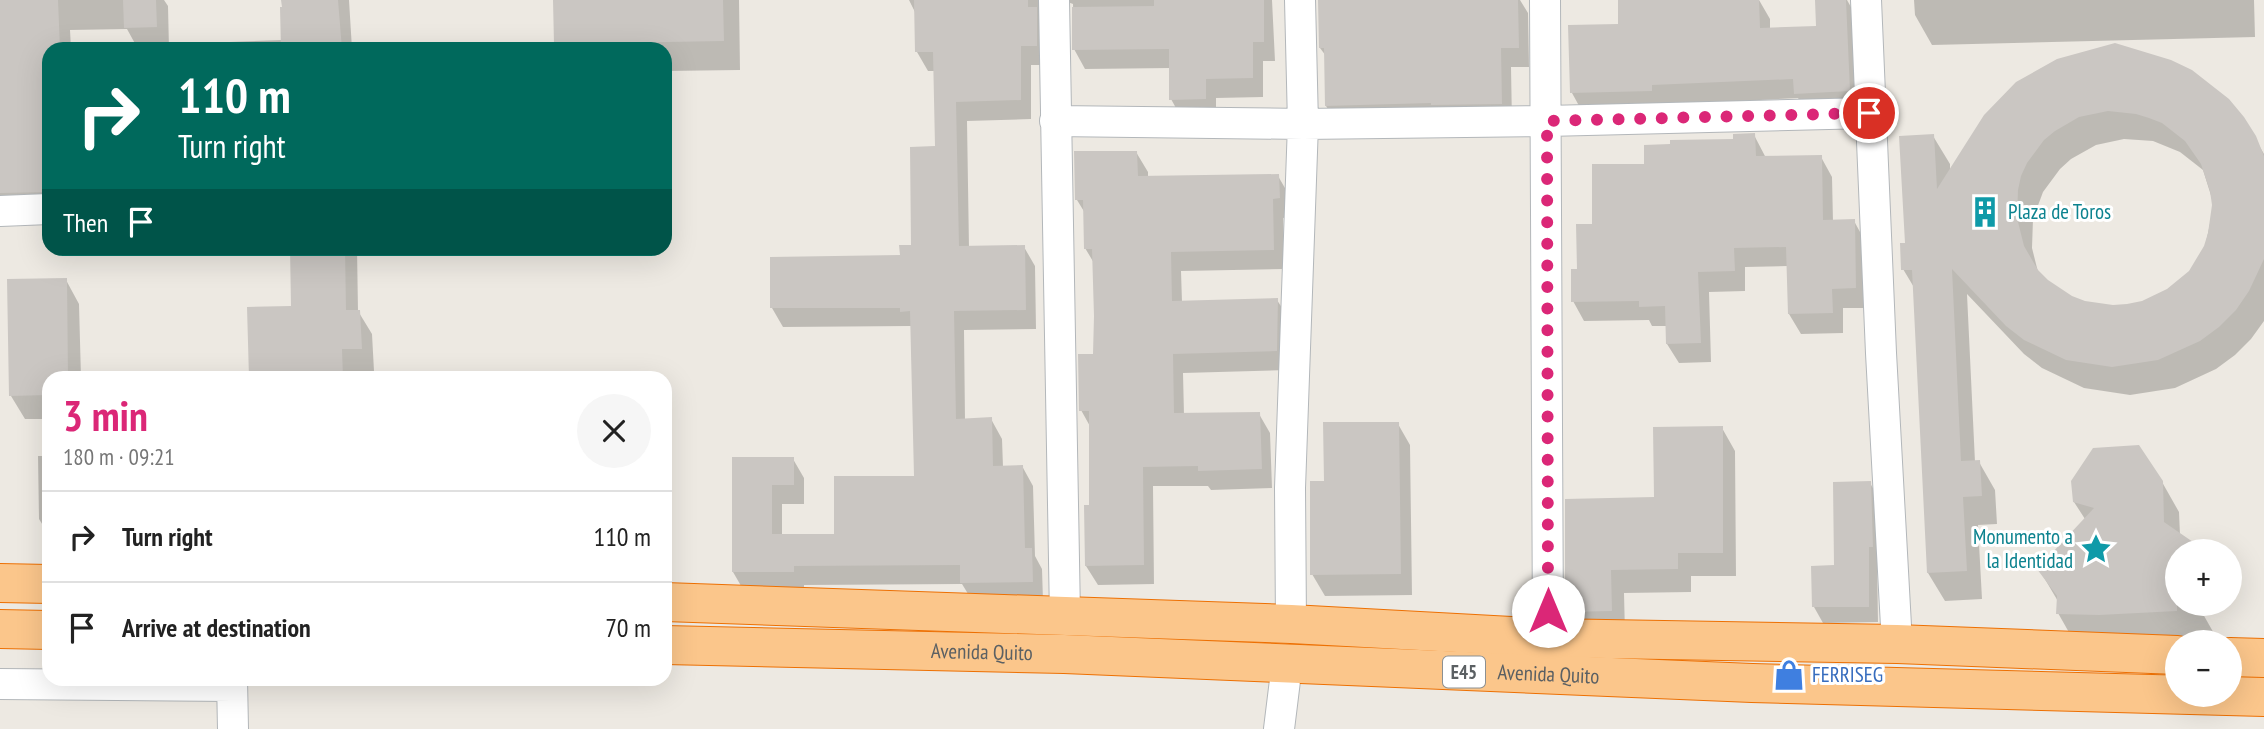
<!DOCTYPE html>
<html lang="en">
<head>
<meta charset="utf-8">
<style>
	body { margin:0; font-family:"PT Sans Narrow",sans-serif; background:#f6f6f6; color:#222; height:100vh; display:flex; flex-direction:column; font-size:26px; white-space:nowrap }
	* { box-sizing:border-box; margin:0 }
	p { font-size:23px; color:#767676 }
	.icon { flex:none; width:38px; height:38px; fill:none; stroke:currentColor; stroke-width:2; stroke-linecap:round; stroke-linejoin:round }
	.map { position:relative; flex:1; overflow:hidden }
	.sheet { position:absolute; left:42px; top:371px; width:630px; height:315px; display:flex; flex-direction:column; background:#fff; border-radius:21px; box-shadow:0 7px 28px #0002 }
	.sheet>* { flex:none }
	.top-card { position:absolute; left:42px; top:42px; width:630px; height:214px; border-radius:21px; box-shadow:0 7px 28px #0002; background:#00695c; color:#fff; overflow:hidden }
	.buttons { position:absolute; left:2165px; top:539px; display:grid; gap:14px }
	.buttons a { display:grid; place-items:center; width:77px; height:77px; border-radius:50%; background:#fff; box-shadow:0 7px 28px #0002; font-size:35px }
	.pin { position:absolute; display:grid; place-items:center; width:60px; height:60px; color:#fff; margin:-30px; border:4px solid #fff; border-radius:50%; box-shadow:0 2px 7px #0007 }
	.me { position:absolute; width:77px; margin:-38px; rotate:0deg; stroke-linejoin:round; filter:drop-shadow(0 0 5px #0008) }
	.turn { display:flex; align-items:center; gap:24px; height:147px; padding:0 21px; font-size:32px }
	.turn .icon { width:91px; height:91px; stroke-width:2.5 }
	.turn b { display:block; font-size:49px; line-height:60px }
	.then { display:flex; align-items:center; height:66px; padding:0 21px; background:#0003; gap:14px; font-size:26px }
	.round { display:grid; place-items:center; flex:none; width:74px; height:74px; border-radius:37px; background:#f6f6f6 }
	.summary { display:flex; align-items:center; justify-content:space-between; height:119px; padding:0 21px }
	h1 { font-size:42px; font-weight:800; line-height:52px; color:#db2777 }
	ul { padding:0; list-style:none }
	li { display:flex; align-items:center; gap:21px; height:91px; padding:0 21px; border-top:2px solid #e0e0e0 }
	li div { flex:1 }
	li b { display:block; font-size:26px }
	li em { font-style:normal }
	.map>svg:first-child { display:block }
	.shadow { fill:#0003; fill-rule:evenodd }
	.building { fill:#cac6c2; fill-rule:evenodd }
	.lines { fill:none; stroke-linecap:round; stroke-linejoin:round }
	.minor-casing { stroke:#b3b7ba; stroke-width:32 }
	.highway-casing { stroke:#ed7003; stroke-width:40 }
	.minor { stroke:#fff; stroke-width:30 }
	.highway { stroke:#fbc68b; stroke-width:38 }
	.route { stroke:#db2777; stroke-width:12; stroke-dasharray:0 21.6 }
	.labels { text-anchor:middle; stroke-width:6; stroke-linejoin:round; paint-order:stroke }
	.shield { fill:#fff; stroke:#8c9092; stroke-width:2 }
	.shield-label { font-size:19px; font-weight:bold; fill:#5b6063 }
	.culture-label { font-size:21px; fill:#0d838f; stroke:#fff; text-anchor:start }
	.street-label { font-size:21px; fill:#5b6063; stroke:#fff }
	.shop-label { font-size:21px; fill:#366cbe; stroke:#fff; text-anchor:start }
</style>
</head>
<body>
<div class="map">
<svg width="2264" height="729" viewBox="0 0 2264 729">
	<rect width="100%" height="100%" fill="#ede9e2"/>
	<path class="shadow" d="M0,0h164l4,6 1,43h-31l-11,-20 -57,1 1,19h-22v166l-49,-12z
		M282,0h67l3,49h-123v-7l54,-2z
		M555,0h184l1,70 -75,1v-22h-106l-3,-6z
		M909,0h363l3,61h-12v36l-47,1v20l-34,1 -11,-20v-31l-86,1 -11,-20 -1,-45 -8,-3 -18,64h-16v54l-64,2 2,127 55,-1 11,19 1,63 -72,1 1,90 26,-1 11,20 1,28 19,-1 11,20 2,70 7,13 1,32 -70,1 -11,-18 -158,1v6h-60l-11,-19 1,-113h59l11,19v26h-22v31l54,1 79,-58 -4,-152 -128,1 -11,-19 129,-51 12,-10 24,-99 -2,-77h-7l-11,-19 -1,-38z
		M1320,0h200l8,13 1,54h-18l1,56 -174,2 -12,-19v-50l-6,-8z
		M1620,0h139l11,19v10l48,-1 -1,-28h30l9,16 5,95 -54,2 -9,-15 -135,7 -80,8 -11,-20 48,-67z
		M1914,0h340l1,37 -323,8 -17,-30z
		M2017,83l237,54 10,17v167l-13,18 -16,16 -19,14 -41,19 -45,7 -46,-7 -42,-20 -18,-14 -57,-60 8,168h4l16,28 2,34 -19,1 4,74 -37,2 -17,-28 -13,-284 -12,-20 3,-24 27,-109 17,28v8zM2124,139l29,2 27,11 23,18 11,35 -9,42 -15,25 -22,19 -26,12 -29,4 -28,-4 -14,-5 -24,-16 -9,-10 -6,-24 1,-29 10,-27 17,-23 11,-10 25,-14z
		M1754,135l12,23 55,-1 11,20 1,45 21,-1 11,20 2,67h-24v25l-42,1 -12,-20 -1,-48 -43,1v24l-36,1 2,70 -32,1 -12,-19v-18h-15l-3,-6 -65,1 -11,-20 21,-75 51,-60z
		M1136,152l12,20v5l130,-1 11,19 1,22 -7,1 1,51 -103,2 1,31 95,-2 12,19 -1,51 -105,3 1,42 75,-1 11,19 2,55 -61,2 -3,-4h-55l1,98 -56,1 -12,-19 5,-59v-79l-10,-18 14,-54 -1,-93 -9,-15v-35l-8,-13z
		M291,248h66l1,63 14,23 2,37h-20v7h-103l42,-70z
		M66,280l13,24 2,74h-32v41h-24l-14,-23z
		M1398,424l12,21 2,150 -87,1 -13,-22 13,-91z
		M1722,428l13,23 1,125h-45v16l-67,1 1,41 -44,1 -14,-23 89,-114z
		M38,456h11v79l-10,-16z
		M2162,482l17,30 1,23 22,16h-25v53h30l-4,10 13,23 -31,5 -110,1 -17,-30 1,-10 -20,-34 46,-50 -11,-17z
		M1870,483l9,16 2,64h-4l1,59 -55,1 -9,-16 21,-40z"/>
	<path class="building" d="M0,0h58l2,49h-11v143l-49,1z
		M123,0h33l1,27 -33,1z
		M281,0h57l4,49h-61l-1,-42h2z
		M553,0h170l1,41 -170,3z
		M914,0h114v7h9v39h-16v54l-65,2 3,144 66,-1 1,65 -72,1 2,108 36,-2 1,49 30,-1 2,83h7l1,34 -73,1v-18l-166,1v6h-62v-115h62v28h-22v49h62v-58h80l-4,-165 -10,1v-4h-130v-51l130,-2 -1,-10h12l-1,-98 25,-1 -2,-94h-18z
		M1154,0h110v42h-11v36l-47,1v20l-37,1v-51l-97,1v-43l82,-1z
		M1318,0h200l1,48h-18l1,56 -71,1v-2l-106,3 -1,-58h-5z
		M1618,0h141l1,28 56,-2 -1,-26h31l4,91 -56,3 -1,-15 -141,6v6l-82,2 -2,-68 50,-1z
		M2115,43l56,17 21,10 37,29 15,18 12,19 8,20v103l-15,32 -13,19 -17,17 -19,14 -42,19 -46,7 -46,-7 -42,-20 -18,-14 -54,-57 9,192 19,-1 2,36 -19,1 4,74 -40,2 -15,-303h-11l-1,-27h5l-6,-107 35,-2 3,55 47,-74 32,-33 41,-23zM2108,111l28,3 13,4 13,5 23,18 16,23 9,27 2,14 -4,28 -4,13 -15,25 -22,18 -25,12 -15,3 -14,1 -28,-4 -13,-5 -24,-16 -10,-10 -14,-24 -7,-28 1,-28 3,-14 6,-13 17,-23 11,-9 24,-14z
		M1755,133l1,23 66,-1 1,65 32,-1 1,69 -24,1 1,24 -45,1 -2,-67 -52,1 1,23 -37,1 3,71 -35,1 -1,-38 -26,1v-6l-68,1v-33h6l-1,-45h16v-60h52v-19l26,-1v-4l63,-1v-5z
		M1074,151h63l1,25 141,-2 1,24 -7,1 1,51 -103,2 1,49 106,-3 -1,53 -104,3 1,59 86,-1 2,57 -64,2v-5l-55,1 1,98 -59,1 -1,-61h5v-94h-10l-1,-57h15l1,-38 -2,-67h-8l-1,-49h-8z
		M290,248h55l1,62h14l2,39h-20l1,29h-94l-2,-71 44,-1z
		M67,278l1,100h-19v17l-40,1 -2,-117z
		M1323,422h76l2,152 -91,1v-94h14z
		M1723,426v127h-45v16l-67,1 1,41 -47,1v-113l89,-2 -1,-70z
		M2139,445l24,36 1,41 42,29h-29v60l-78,4 -43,-1 1,-18 -20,-27 57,-61 -21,-6 -2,-21 22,-33z
		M1871,481l2,66h-4v60h-57l-1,-41 23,-1 -1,-83z"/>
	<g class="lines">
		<defs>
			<path id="minor" d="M1054,0l11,616
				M1545,0l3,638
				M1866,0l15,353 16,291
				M1055,121l248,3 244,-3 322,-8
				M0,211l49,-2
				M1291,624l-1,-136 13,-364 -3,-124
				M232,679l1,50
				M0,684l232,2
				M1279,729l8,-65"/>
			<g id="highway">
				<path d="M0,583l49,1"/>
				<path d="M665,602l626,22 257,14 349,6 280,11"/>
				<path d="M0,629l49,1"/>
				<path id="s1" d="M665,645l399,9 688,29 512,14"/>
				<path d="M2230,657l34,1"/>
			</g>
		</defs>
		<use href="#minor" class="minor-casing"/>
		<use href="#highway" class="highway-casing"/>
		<use href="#minor" class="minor"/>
		<use href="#highway" class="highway"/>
	</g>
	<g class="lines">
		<path class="route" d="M1548,611l-1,-490 322,-8"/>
	</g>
	<defs>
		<symbol id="building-bare" viewBox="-9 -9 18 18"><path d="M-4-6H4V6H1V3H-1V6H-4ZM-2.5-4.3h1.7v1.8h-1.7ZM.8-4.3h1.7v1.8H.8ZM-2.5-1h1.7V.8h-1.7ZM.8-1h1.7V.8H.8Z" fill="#0f9aa8" stroke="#fff" stroke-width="2.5" paint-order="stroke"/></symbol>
		<symbol id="sight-bare" viewBox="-9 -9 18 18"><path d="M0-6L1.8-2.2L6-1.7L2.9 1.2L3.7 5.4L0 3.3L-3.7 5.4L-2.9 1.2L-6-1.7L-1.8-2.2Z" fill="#0f9aa8" stroke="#fff" stroke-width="2.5" paint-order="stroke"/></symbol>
		<symbol id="shop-bare" viewBox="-9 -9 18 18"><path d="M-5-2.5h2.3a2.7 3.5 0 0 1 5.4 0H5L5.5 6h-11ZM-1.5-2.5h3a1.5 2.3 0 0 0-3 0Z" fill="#3f7fe0" stroke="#fff" stroke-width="2.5" paint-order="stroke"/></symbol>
	</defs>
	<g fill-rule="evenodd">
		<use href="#building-bare" x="1963" y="190" width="44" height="44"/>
		<use href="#sight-bare" x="2074" y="527" width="44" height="44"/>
		<use href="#shop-bare" x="1767" y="653" width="44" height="44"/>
	</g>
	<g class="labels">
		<rect class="shield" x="1443" y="656.5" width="42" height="31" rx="5"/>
		<g class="shield-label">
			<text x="1464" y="679">E45</text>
		</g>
		<g class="culture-label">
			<text x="2008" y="219">Plaza de Toros</text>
			<text x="2073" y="544" text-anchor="end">Monumento a<tspan x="2073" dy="24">la Identidad</tspan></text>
		</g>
		<g class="street-label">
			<text dy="7" stroke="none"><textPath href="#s1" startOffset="317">Avenida Quito</textPath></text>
			<text dy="7" stroke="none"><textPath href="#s1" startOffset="884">Avenida Quito</textPath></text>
		</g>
		<g class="shop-label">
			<text x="1812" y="682">FERRISEG</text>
		</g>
	</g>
</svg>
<div class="buttons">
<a>+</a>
<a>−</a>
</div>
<div class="pin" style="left:1869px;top:113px;background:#d93025"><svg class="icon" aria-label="arrive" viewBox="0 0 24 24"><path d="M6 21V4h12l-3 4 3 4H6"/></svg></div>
<svg class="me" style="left:1548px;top:611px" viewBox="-20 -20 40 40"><circle r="19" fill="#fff"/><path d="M0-13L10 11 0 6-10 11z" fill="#db2777"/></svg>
<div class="top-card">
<div class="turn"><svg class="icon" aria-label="right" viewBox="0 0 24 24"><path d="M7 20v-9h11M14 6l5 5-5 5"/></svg><div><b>110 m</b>Turn right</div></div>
<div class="then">Then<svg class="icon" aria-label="arrive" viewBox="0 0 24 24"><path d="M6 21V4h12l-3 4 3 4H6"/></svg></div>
</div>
<section class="sheet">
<div class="summary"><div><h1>3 min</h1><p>180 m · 09:21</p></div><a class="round"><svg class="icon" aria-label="close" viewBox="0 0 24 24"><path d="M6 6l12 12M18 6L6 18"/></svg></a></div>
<ul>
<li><svg class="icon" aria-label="right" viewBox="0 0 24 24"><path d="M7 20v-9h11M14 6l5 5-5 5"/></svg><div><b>Turn right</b></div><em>110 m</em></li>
<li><svg class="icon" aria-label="arrive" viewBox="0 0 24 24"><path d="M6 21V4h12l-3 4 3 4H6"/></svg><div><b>Arrive at destination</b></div><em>70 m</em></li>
</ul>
</section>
</div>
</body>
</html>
